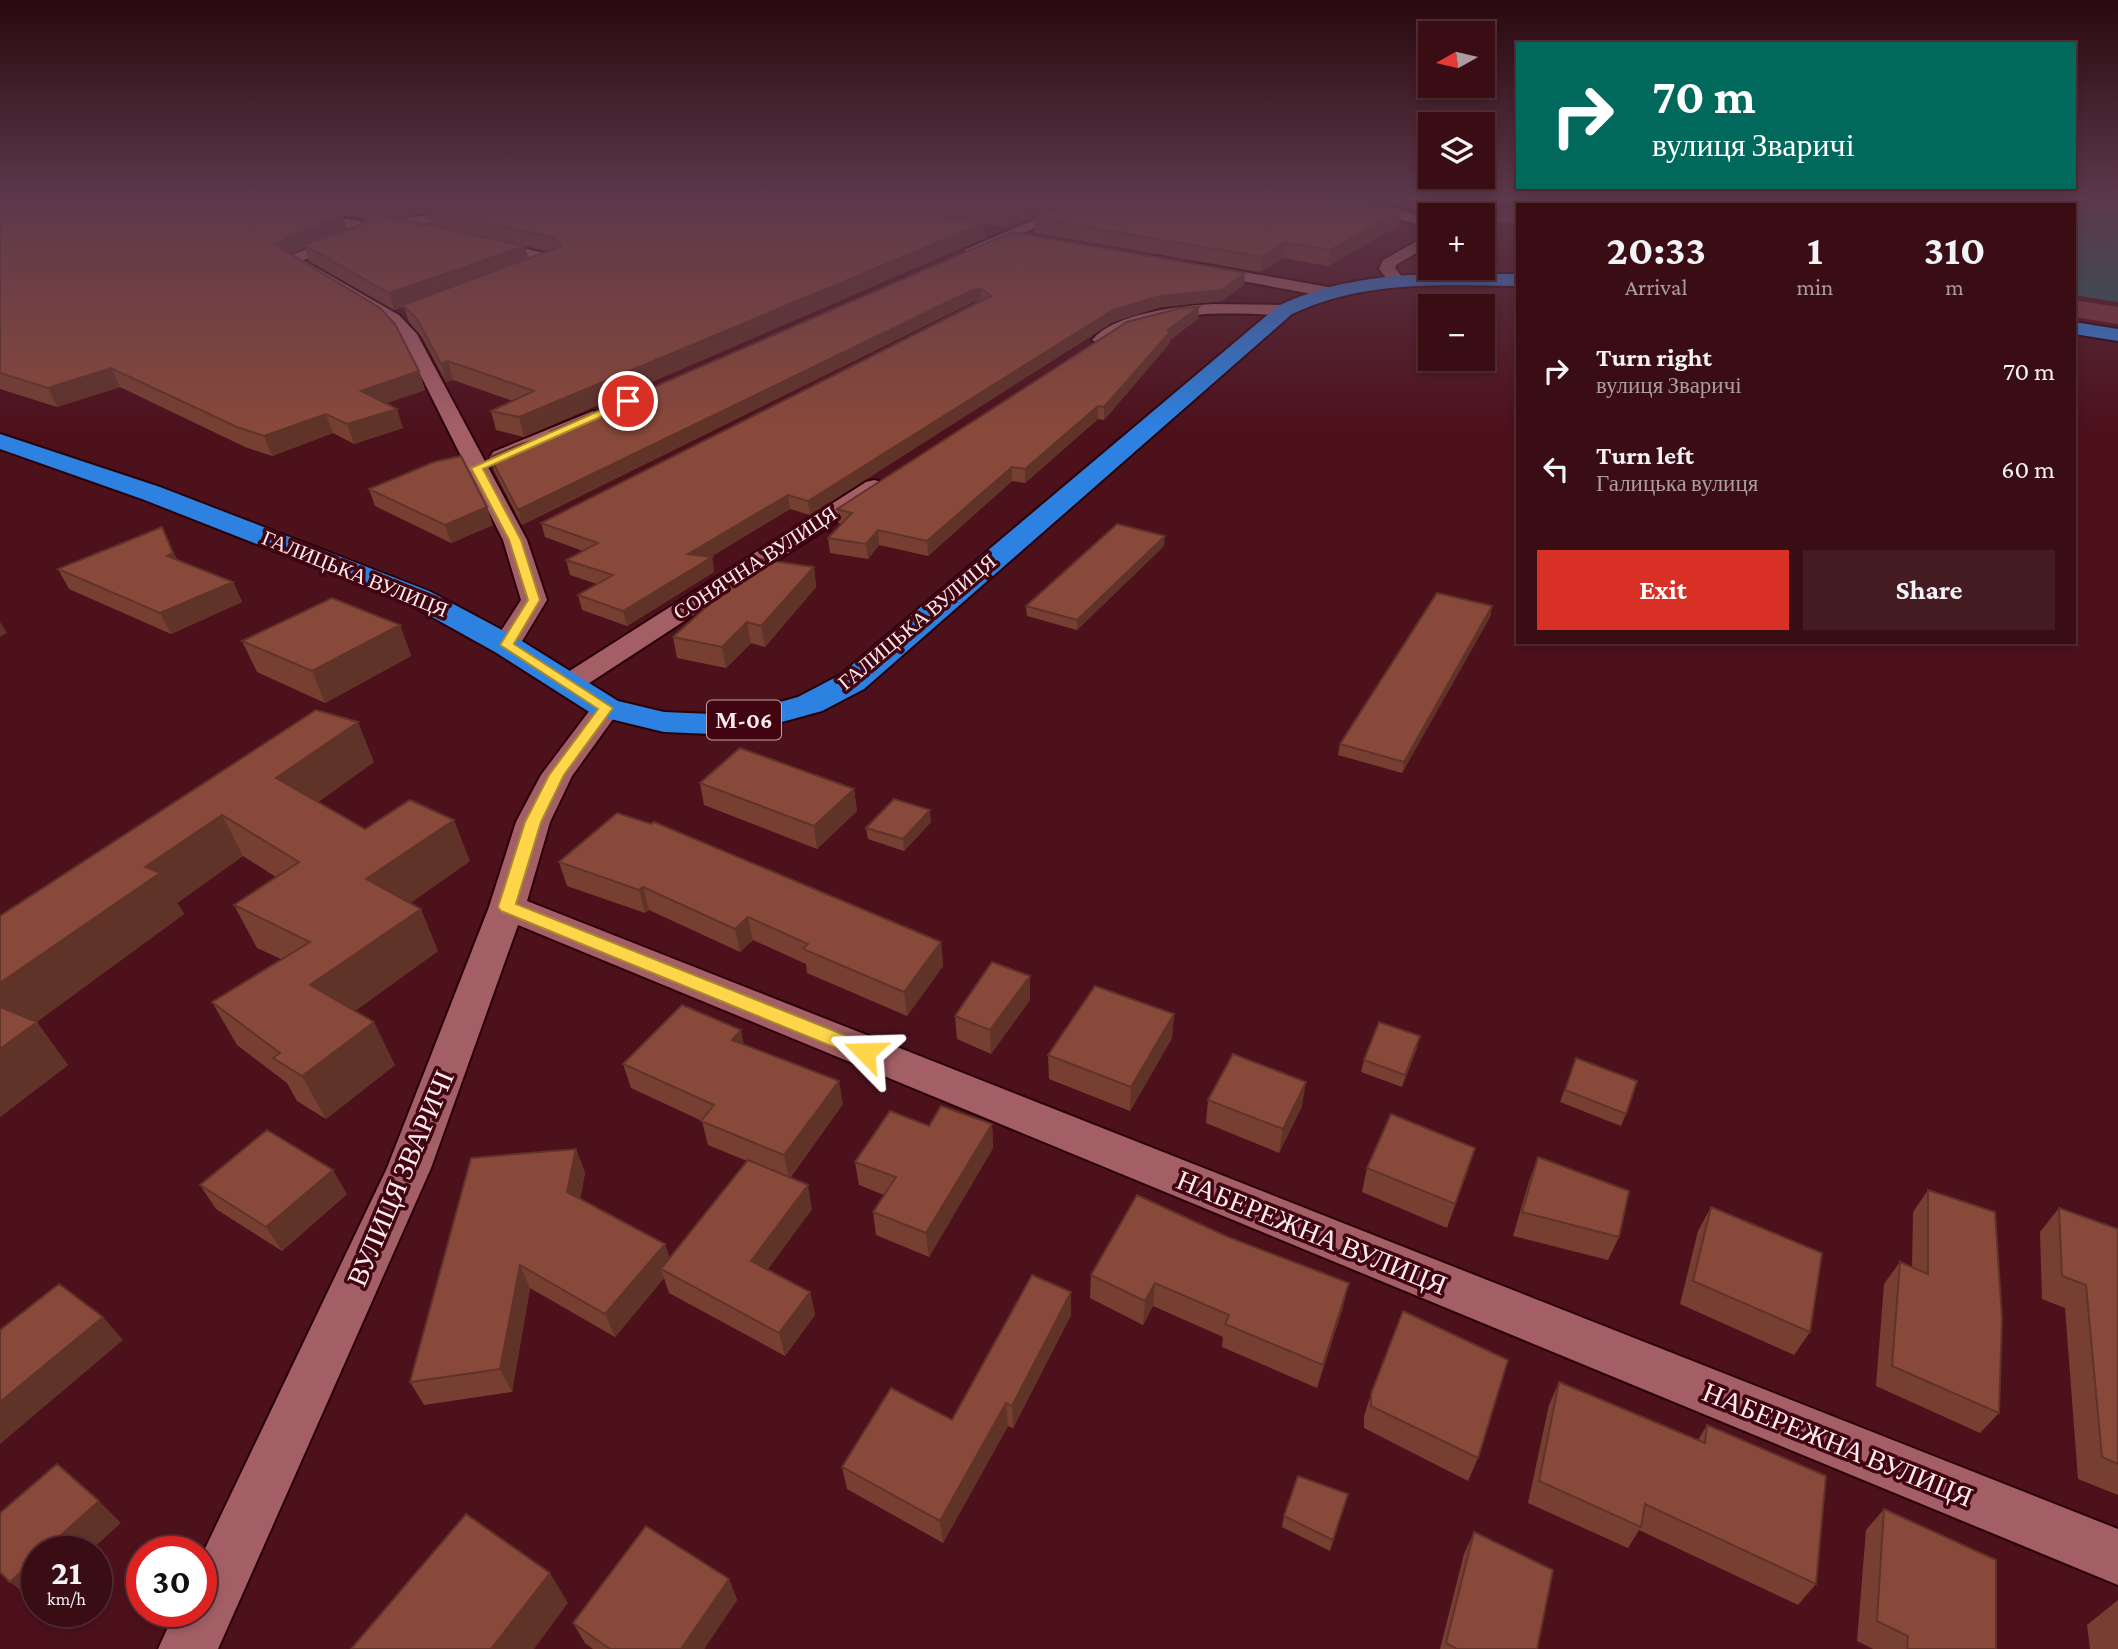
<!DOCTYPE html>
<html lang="en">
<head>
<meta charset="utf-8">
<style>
	body { margin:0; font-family:"Crimson Pro",serif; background:#451b22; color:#f1f3f6; height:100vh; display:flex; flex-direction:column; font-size:26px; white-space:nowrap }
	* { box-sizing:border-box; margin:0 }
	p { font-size:23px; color:#ab9ca0 }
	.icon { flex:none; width:38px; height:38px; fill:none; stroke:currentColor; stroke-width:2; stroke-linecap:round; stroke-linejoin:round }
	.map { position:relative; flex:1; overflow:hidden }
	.panel { position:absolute; left:1516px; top:203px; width:560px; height:441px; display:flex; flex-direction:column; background:#3a0d15; border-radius:0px; box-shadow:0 4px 10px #0003,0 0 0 2px #542d34 }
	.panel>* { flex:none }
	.guide { position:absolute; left:1516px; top:42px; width:560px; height:147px; border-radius:0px; box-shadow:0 4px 10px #0003,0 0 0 2px #542d34; background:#00695c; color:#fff; overflow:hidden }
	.needle { width:46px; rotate:262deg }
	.fabs { position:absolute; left:1418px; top:21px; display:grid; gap:14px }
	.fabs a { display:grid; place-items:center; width:77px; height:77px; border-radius:0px; background:#3a0d15; box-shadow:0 4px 10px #0003,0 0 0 2px #542d34; font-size:35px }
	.speed { position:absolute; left:21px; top:1536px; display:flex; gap:14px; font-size:35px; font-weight:700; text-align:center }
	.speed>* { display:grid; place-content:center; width:91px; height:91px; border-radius:50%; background:#3a0d15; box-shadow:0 4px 10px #0003,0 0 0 2px #542d34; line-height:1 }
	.speed small { font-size:18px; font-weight:400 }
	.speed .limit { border:10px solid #d22; background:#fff; color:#111 }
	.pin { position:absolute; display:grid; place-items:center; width:60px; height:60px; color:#fff; margin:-30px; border:4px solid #fff; border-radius:50%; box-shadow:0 2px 7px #0007 }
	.me { position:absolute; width:77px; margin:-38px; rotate:292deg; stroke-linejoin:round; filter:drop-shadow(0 0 5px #0008) }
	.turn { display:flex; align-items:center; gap:24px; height:147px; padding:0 21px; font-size:32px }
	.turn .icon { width:91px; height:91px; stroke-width:2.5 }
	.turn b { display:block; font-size:49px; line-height:60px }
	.eta { display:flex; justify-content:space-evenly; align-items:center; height:119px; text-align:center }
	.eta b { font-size:42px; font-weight:700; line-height:49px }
	.action { display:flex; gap:14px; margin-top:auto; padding:14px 21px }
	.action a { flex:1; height:80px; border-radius:0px; background:#d93025; color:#fff; font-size:28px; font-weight:700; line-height:80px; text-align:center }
	.action a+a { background:#451b22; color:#f1f3f6 }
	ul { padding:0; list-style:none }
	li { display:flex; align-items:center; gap:21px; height:98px; padding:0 21px }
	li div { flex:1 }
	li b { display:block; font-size:26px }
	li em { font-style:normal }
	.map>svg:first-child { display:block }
	.green { fill:#7b353d }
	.water { fill:#235e5d }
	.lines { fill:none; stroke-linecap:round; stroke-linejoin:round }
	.street-casing { stroke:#2b0108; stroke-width:4 }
	.highway-casing { stroke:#2b0108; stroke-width:4 }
	.street { fill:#a45f66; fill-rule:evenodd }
	.highway { fill:#2c81e1; fill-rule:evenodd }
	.wall { fill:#763f32; fill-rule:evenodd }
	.shaded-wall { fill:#603329 }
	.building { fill:#89493a; stroke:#603329; stroke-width:2 }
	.route { fill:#ffd54a; stroke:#a68a30; stroke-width:2 }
	.labels { text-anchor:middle; stroke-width:7; stroke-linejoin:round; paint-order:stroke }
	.far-street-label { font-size:21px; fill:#fcebec; stroke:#410512 }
	.shield { fill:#410512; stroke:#c4a6ab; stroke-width:2 }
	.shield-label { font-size:23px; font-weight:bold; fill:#fcebec }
	.near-street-label { font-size:28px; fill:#fcebec; stroke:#410512 }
</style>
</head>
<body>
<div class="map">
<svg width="2118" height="1649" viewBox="0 0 2118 1649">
	<rect width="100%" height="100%" fill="#4d111c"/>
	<path class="green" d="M1357,198h99l61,11v15l-35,-5v-4h-20z
		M2074,300l44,7v17l-44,-7z"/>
	<path class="water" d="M1467,198h651v104l-44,-7v-90l-557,1z"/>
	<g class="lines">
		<defs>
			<path id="street" d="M1084,198h19l-126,55 -5,2 -8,-5z
				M1294,198c44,-1 94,7 136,21v9l-23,-7 -106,-19z
				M474,209l7,4 -2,3 -106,15 -11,8 -59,21 96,55 18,19 110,206 20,60 -31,51h-20l-4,-6 29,-45 -18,-60 -100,-200 -16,-17 -105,-64 75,-30 -55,-5 -5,-1v-6h40l32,6z
				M1430,234v11l-34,20 -1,3 12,15 -2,3h-12l-14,-17 4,-9z
				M484,239l77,18 2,3 -26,14h-12v-6l15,-7 -61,-14v-6z
				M1200,264l128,23 8,5 -8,5 -134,-25 -2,-3z
				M1213,304l72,1 9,5 -9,5c-43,-1 -88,-5 -129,7 -20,5 -36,19 -55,23l-9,-5c22,-27 88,-34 121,-36z
				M593,411l10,6 -3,4 -91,41 -8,2 -11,-7 3,-5z
				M874,480l8,2 3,5 -3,5 -305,199 -10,3 -10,-3 -4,-6 4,-6 309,-197z
				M606,699l10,3 5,6 -49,68 -22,46 -23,79 1591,628v56l-1600,-660 -87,243 -213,481h-60l17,-37h26v-55l186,-389 102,-261 27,-85 25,-47 55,-73z"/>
			<path id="highway" d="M1429,274h88v12c-77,-1 -154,-6 -225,28l-428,375 -42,22 -62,17 -48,6 -48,-2 -70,-17 -99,-63 -88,-49 -265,-104 -142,-50v-15l160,53 269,104 88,47 101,63 46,11 48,2 46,-6 40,-11 42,-22 438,-369c48,-23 98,-30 151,-32z
				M2074,322l44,7v12l-44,-7z"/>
		</defs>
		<use href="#street" class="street-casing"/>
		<use href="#highway" class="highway-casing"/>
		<use href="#street" class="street"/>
		<use href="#highway" class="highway"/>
	</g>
	<path class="wall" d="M0,198h1079l-71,30 -24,-4 1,14 -461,199 -28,-7 -5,-19 22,-10 -60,-21 -7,2 -24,-45 -13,-15 -5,-15 -10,3 -85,-49 -4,-13 -14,7 128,116 6,19 -39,13 17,25 -49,16 -21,-11 -61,23 -27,-9 -125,-60 -63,20 -57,-18zM428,213l3,13 117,25 -20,7 -123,-38 8,-6zM343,215l16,2 7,3 -8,6 -11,4z
		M1034,218l365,7 -71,41 -45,-8 -23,14 -225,-39z
		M1012,232l232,53 -22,16 -62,6 -47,15 -303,193 -20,-6 -80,48h2l2,15 -87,54 -45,-16 -4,-15 19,-11 -27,-9 -4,-15 17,-9 -38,-14 -4,-14 440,-222 -8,1 -451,223 -28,-54 -4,-14 63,-21 -1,-5z
		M1198,319l-28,21v3l-66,77 -6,-1 -73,64 -13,-2 -84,75 -49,-11 -11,14 -38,-6 -2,-15 14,-14 -4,-1 -1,-14z
		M369,489l124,36 -42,18 -76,-37z
		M1164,546l-87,84 -50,-14 -1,-10z
		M177,560l56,22 9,20 -71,32 -102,-45 -11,-20z
		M814,567l2,20 -51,60 -14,-4 -25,25 -49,-10 -4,-21z
		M1492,606l-2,11 -88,156 -64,-18 2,-11z
		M400,625l11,31 -86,47 -68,-31 -15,-31z
		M316,710l58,52 -56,40 47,27 105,32 -60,42 28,48 -83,60 40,54 -69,54 -29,-18 -10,-18 -50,-38 -25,-43 69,-43 -24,-11 -23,-43 42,-28 -33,-21 -66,47 7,11 -148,108 32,43 -68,52v-201z
		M700,783l154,6 3,22 -40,38 -113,-44z
		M931,822l-27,29 -36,-12 -2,-11z
		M559,862l382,80 2,24 -36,50 -100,-43 -1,-9 -53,-24 -13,12 -91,-42 -4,3 -78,-27z
		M1030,976v24l-39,54 -34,-15 -2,-23z
		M1174,1014l-2,24 -42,73 -81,-32 -1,-24z
		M744,1045l99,59 -53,74 22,31 -45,61 43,22 5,23 -30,41 -116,-63 -5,-15 -49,59 -85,-49 -18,104 -88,13 -14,-23 166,-233 9,24 -5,26 90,59 77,-97 -39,-16 -6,-24 -71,-33 -8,-24z
		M1417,1048l-15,39 -41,-15 3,-12z
		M1576,1058l50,56 -5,12 -61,-24z
		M1208,1100l94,6 -23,47 -73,-30z
		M992,1124l1,24 -64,109 -53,-22 -3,-23 11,-17 -25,-10 -4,-23 74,-36z
		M1475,1148l-28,80 -85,-36 5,-24z
		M1538,1157l81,80 -11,23 -95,-24 16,-55z
		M200,1185l147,9 -65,57 -66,-42z
		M1928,1190l71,223 -19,20 -104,-47 8,-102 16,-22 12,6 1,-56z
		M1711,1207l99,125 -16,23 -114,-51 18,-73z
		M2059,1208l59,21v266l-40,-16 -13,-171 -23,-9 -2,-67z
		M1091,1275l252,32 -26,81 -95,-41 1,-10 -70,-31 -10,19 -53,-27z
		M1071,1315l-58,113 -5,-2 -65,117 -96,-54 -5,-22 110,-47z
		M1559,1382l139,58 9,-15 109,159 -18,21 -159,-75 -11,18 -100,-45 21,-98z
		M1371,1394l107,64 -10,23 -104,-53v-12z
		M1348,1494l-18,57 -48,-24 2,-11z
		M1884,1509l112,140h-123l-16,-8 9,-111z
		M1474,1532l63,117h-97l24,-95z
		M729,1579l8,21 -33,49h-111l-8,-6 -12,-20z
		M2118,1600v49h-28l-3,-24z"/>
	<path class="shaded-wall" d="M429,198h91l1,5 -94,8 1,2 -15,1 -8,6 -4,-14 8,-6z
		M1045,198h34l-71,30 -1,-15z
		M1402,210l-3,15 -71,41 2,-16z
		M343,215l4,15 -43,15 1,3 -26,12 -5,-16z
		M984,223l1,15 -461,199 -5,-20z
		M1285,242l-2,16 -23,14 2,-15z
		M525,246l4,16 -135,48 -5,-17z
		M1245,273l-1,12 -22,16 -62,6 -47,15 -303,193 -2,-14 305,-191 47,-14z
		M981,289v12l-8,1 -451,223 -4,-15 454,-220z
		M1199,307l-1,12 -28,21v3l-66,77v-13l64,-77z
		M448,361l5,19 -7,2 -5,-18z
		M111,368l9,19 -63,20 -9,-19z
		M419,371l6,19 -58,20 -6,-19z
		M1098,406v13l-73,64v-14z
		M397,409l6,19 -49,16 -7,-20z
		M326,414l7,19 -61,23 -8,-20z
		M1012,467v14l-84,75 -1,-15z
		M788,495l2,14 -99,60 -3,-15z
		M487,507l6,18 -42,18 -6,-18z
		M162,527l9,19 12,27 -16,-17z
		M878,530l1,15 -11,14 -2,-15z
		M1165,536l-1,10 -87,84v-10z
		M712,557l2,15 -87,54 -4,-15z
		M814,567l2,20 -51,60 -4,-21z
		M233,582l9,20 -71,32 -11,-21z
		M1492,606l-2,11 -88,156 2,-11z
		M0,622l7,11 -7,4z
		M747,622l4,21 -25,25 -4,-21z
		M400,625l11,31 -86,47 -13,-32z
		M358,722l16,40 -79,56 -19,-40z
		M854,789l3,22 -40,38 -3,-23z
		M930,810l1,12 -27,29 -1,-12z
		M222,815l21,41 -66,47 7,11 -173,127 -11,-15v-43l145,-116z
		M454,820l16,41 -85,60 -19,-42z
		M643,887l6,23 -4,3 -6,-23z
		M421,909l17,42 -106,76 -22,-42z
		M748,917l5,23 -13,12 -5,-23z
		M941,942l2,24 -36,50 -3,-24z
		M1030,976v24l-39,54 -1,-24z
		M1174,1014l-2,24 -42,73 1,-24z
		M37,1022l31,43 -68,52v-68z
		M374,1022l21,43 -69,54 -24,-43z
		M741,1030l5,24 -14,-14z
		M1420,1036l-3,12 -15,39 3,-12z
		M839,1081l4,23 -54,74 -5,-23z
		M1306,1082l-4,24 -23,47 4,-24z
		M992,1124l1,24 -64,109 -3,-24z
		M1475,1148l-7,23 -21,57 8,-24z
		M576,1149l9,24 -8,43 -10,-24z
		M333,1170l14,24 -65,57 -16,-24z
		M808,1185l4,24 -55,75 -6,-23z
		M665,1244l8,23 -12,2 3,9 -49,59 -10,-23z
		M520,1265l10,23 -18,104 -12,-23z
		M1155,1283l-2,23 -10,19 2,-24z
		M1349,1283l-6,24 -26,81 6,-23z
		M810,1292l5,23 -30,41 -6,-23z
		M1071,1292v23l-58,113 -1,-22z
		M103,1317l20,23 -123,104v-42z
		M1006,1403l2,23 -65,117 -3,-22z
		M99,1501l22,22 -32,29h-47z
		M37,1557v43l-2,2 -25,-20z
		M550,1573l18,30 -34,46h-43z
		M729,1579l8,21 -33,49h-23z"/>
	<path class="building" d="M9,198h231l-145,5z
		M303,198h126l-20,2 -8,6 -21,-2 1,11 144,31 -136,47 -85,-48 54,-19 15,-12v-4l-19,-8z
		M516,198h324l144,25 -465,194 -28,-6 43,-20 -86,-30 -7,3 -24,-45 -14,-14 159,-59 -10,-9 -125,-26 89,-12z
		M917,198h128l-38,15z
		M1079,198h145l19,3 5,-3h60l94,12 -72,40 -45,-8 -23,15 -228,-39z
		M0,210l61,6 243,-5 39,4 -69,29 106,64 15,16 24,47 -58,20 36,18 -50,15 -21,-10 -62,22 -27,-9 -126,-59 -63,20 -48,-15z
		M1012,232l233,41 -23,17 -62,6 -47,14 -305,191 -20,-6 -100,59 24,3 -89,54 -45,-16 35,-20 -47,-15 32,-17 -57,-20 450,-227 -10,-7 -9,1 -454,220 -28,-53 31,-13 42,-11 -11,-2z
		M1199,307l-31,23 3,1 -67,76 -6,-1 -73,63 -13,-2 -85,74 -49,-11 -12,14 -38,-6 24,-25 -15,-4 290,-187 54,-14z
		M461,456l26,51 -42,18 -76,-36 65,-27z
		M1117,524l48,12 -88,84 -51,-14z
		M162,527l11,26 -6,3 66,26 -73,31 -102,-44z
		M759,559l55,8 -53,59 -14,-4 -25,25 -49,-10z
		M1437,593l55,13 -88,156 -64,-18z
		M332,598l68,27 -88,46 -70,-30z
		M316,710l42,12 -82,56 89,51 45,-29 44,20 -88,59 55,30 -111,76 64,37 -72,54 -29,-18 7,-5 -68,-51 98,-60 -76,-37 65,-43 -77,-47 -77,52 15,6 -160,110v-67z
		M740,748l114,41 -40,37 -114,-43z
		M894,799l36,11 -27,29 -37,-11z
		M617,813l34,11 3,-2 287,120 -37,50 -101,-43 5,-5 -60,-27 -13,12 -92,-42 -4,3 -80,-28z
		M992,962l38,14 -40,54 -35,-14z
		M1095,986l79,28 -43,73 -83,-32z
		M682,1005l59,25 -9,10 107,41 -55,74 -83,-34 13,-16 -91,-41z
		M0,1007l37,15 -37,27z
		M1379,1022l41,14 -15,39 -41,-15z
		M1233,1054l73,28 -23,47 -75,-29z
		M1576,1058l61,23 -11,33 -61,-24z
		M941,1106l51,18 -66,109 -53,-21 23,-35 -41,-15 35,-51 39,15z
		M1391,1114l84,34 -20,56 -88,-36z
		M267,1130l66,40 -67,57 -66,-42z
		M576,1149l-9,43 98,52 -60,70 -85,-49 -20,104 -90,13 61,-224z
		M1538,1157l91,34 -10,46 -97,-25z
		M748,1160l60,25 -57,76 59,31 -31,41 -118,-64z
		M1928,1190l67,22 7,106 -3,95 -107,-47 8,-104 28,12z
		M1137,1195l91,42 121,46 -26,82 -98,-41 4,-9 -74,-32 -10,18 -54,-26z
		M1711,1207l111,46 -12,79 -117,-51z
		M2059,1208l59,21v235l-16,-7 -16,-172 -24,-9z
		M1032,1275l39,17 -59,114 -6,-3 -66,118 -98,-54 49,-79 61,32z
		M59,1284l44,33 -103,85v-72z
		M1403,1311l105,49 -30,98 -107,-52v-12z
		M1559,1382l146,61 2,-18 119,51 -10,108 -171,-80 -4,23 -102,-46z
		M57,1464l42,37 -57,51h-5v5l-27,25 -10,-10v-59z
		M1298,1476l50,18 -15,46 -49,-24z
		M1884,1509l112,51v89h-89l1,-13 -31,-15z
		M466,1514l84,59 -59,76h-140z
		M646,1526l83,53 -48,70h-71l-37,-26z
		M1474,1532l79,38 -16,79h-80l-11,-6z"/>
	<linearGradient id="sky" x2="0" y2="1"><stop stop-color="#2a090f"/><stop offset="0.46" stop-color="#5c384b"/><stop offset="1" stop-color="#5c384b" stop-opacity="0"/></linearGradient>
	<rect width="2118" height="429" fill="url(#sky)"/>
	<path class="route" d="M628,398l4,5 -149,66 38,71 19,60 -26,44 99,64 -49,67 -23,47 -25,82 356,142 3,6 -3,5h-14l-357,-146 -3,-4 27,-85 24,-47 49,-66 -98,-64 28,-45 -19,-60 -38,-72z"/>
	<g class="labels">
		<g class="far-street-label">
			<text transform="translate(755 563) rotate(-33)" y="7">СОНЯЧНА ВУЛИЦЯ</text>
			<text transform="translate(355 574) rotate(22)" y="7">ГАЛИЦЬКА ВУЛИЦЯ</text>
			<text transform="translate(917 622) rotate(-40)" y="7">ГАЛИЦЬКА ВУЛИЦЯ</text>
		</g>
		<rect class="shield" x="707" y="700.5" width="74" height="39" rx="5"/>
		<g class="shield-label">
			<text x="744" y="728">М-06</text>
		</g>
		<g class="near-street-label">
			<text transform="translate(400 1178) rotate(-67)" y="10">ВУЛИЦЯ ЗВАРИЧІ</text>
			<text transform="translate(1312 1232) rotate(22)" y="10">НАБЕРЕЖНА ВУЛИЦЯ</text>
			<text transform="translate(1838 1444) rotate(22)" y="10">НАБЕРЕЖНА ВУЛИЦЯ</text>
		</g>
	</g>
</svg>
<div class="fabs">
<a><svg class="needle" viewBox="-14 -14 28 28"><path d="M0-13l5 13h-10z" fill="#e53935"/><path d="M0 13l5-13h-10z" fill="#ab9ca0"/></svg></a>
<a><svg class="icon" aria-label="layers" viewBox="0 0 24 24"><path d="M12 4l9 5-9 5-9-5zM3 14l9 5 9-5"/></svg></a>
<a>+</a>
<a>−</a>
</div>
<div class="speed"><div>21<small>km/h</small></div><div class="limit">30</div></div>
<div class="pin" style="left:628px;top:401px;background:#d93025"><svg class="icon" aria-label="arrive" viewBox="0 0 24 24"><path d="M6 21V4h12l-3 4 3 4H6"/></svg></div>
<svg class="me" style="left:865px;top:1052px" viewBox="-20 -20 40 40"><path d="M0-17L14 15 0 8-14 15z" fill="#ffd54a" stroke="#fff" stroke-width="4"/></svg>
<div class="guide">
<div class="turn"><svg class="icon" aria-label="right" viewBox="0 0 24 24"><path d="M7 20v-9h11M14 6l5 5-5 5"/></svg><div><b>70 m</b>вулиця Зваричі</div></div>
</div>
<section class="panel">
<div class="eta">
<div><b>20:33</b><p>Arrival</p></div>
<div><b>1</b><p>min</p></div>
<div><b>310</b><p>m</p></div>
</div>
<ul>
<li><svg class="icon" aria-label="right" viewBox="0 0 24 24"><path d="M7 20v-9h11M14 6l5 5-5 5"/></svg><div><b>Turn right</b><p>вулиця Зваричі</p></div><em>70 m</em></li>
<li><svg class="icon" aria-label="left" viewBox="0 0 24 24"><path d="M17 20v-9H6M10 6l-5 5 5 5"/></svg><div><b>Turn left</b><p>Галицька вулиця</p></div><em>60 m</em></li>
</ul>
<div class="action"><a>Exit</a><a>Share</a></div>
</section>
</div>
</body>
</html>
